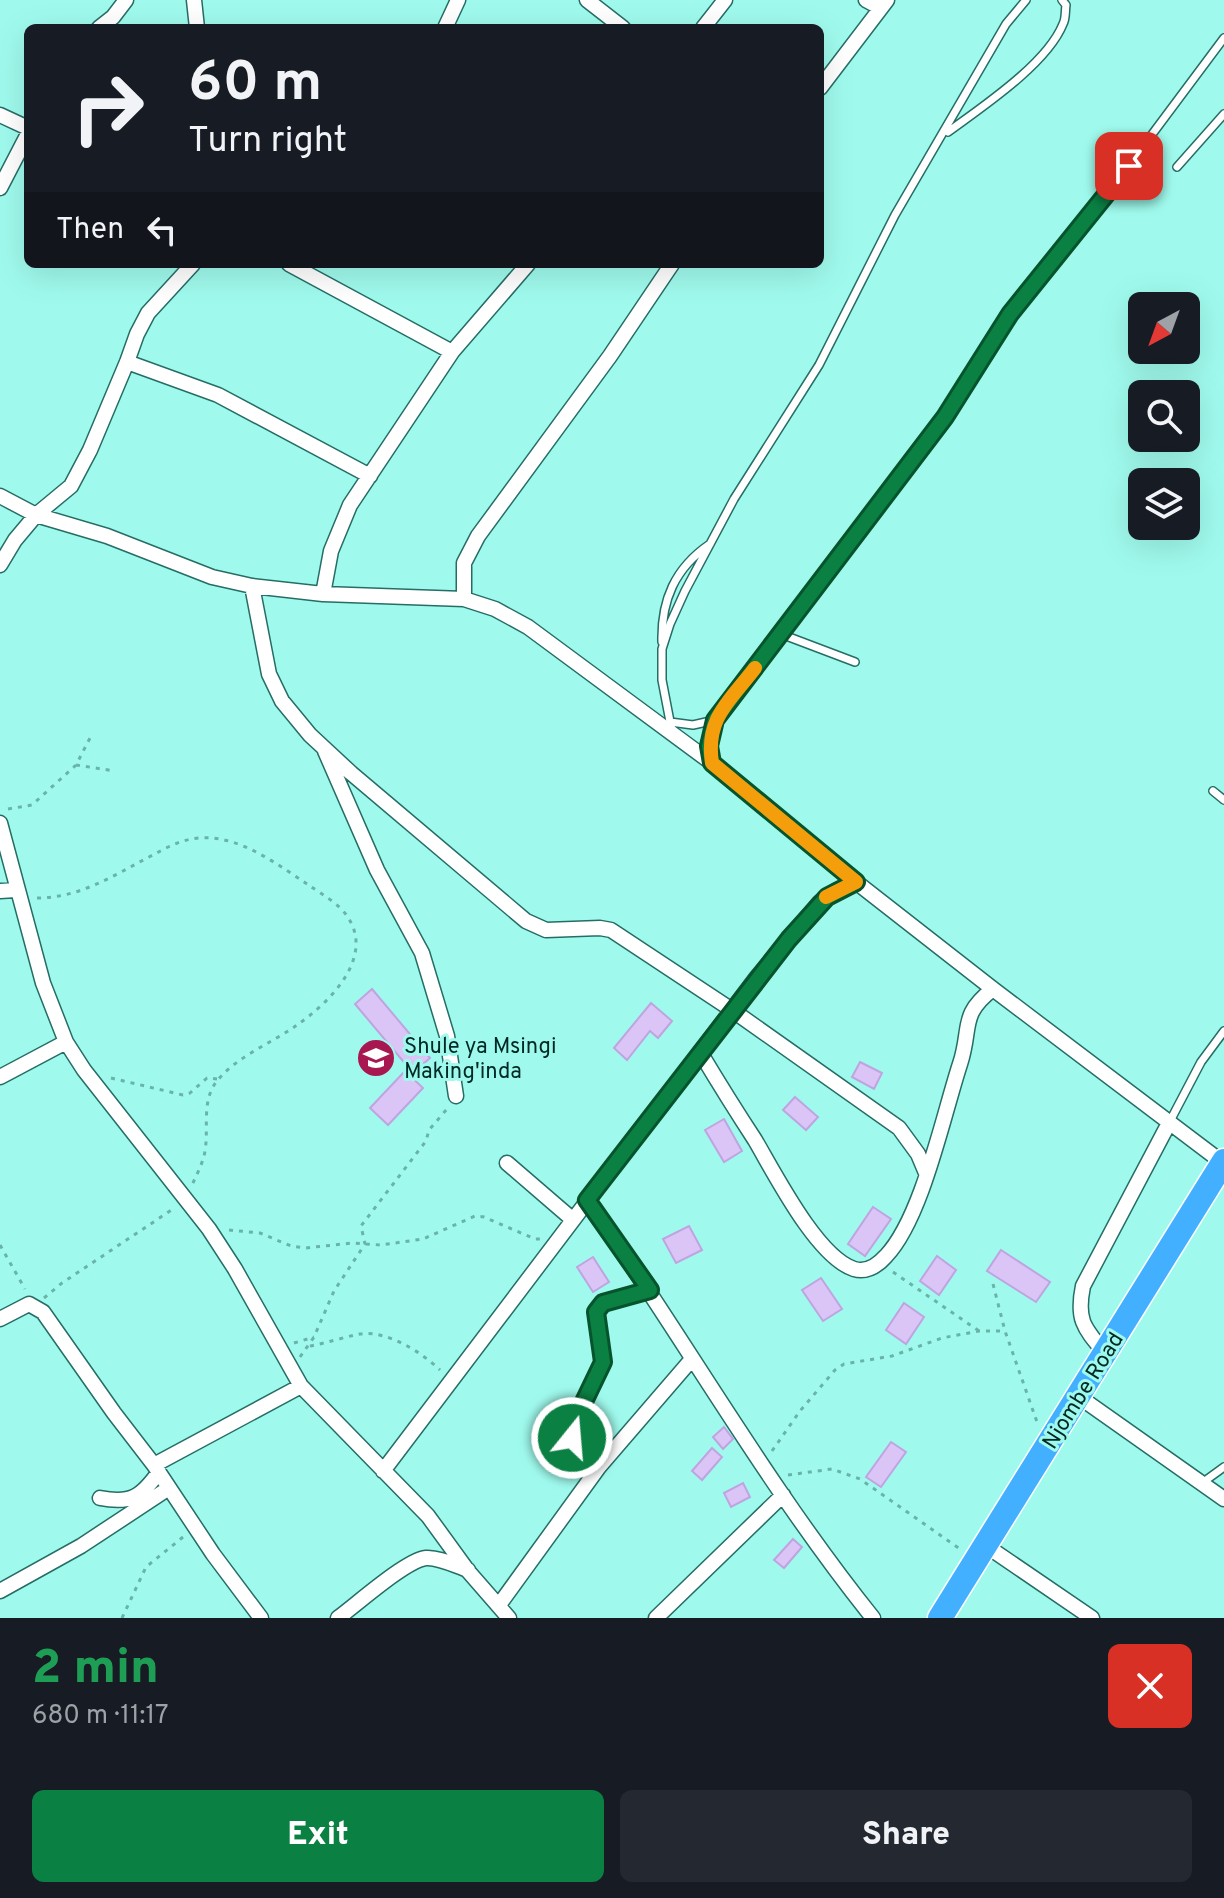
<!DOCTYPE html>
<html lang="en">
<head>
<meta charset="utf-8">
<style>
	body { margin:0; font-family:Overpass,sans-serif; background:#242831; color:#f1f3f6; height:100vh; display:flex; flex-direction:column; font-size:30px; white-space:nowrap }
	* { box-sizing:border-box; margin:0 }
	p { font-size:26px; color:#9ea1a6 }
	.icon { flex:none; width:44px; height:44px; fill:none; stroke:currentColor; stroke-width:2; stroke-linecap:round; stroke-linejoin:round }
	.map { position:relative; height:1618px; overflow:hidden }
	.panel { display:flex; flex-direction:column; background:#171b24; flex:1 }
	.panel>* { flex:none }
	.hud { position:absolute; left:24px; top:24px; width:800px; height:244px; border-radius:12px; box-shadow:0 8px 32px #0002; background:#171b24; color:#f1f3f6; overflow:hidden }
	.needle { width:52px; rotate:221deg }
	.tools { position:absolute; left:1128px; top:292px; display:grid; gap:16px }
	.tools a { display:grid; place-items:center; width:72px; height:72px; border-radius:12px; background:#171b24; box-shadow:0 8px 32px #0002; font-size:40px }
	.pin { position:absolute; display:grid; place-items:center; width:68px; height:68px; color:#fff; margin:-34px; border-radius:16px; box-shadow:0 4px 12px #0006 }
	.me { position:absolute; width:88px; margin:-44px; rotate:17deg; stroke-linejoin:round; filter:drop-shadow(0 0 6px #0008) }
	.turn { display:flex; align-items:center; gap:28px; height:168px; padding:0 32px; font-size:36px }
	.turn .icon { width:104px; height:104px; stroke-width:2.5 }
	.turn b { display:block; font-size:56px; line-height:68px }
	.then { display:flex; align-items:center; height:76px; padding:0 32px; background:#0003; gap:16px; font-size:30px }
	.round { display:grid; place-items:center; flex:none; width:84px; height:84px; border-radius:12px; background:#242831 }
	.overview { display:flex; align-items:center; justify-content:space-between; height:136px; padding:0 32px }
	h1 { font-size:48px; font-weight:800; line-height:60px; color:#1e9e55 }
	.primary-button { display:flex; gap:16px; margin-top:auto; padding:16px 32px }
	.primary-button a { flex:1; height:92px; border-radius:12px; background:#0b8043; color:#fff; font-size:32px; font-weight:800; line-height:92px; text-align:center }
	.primary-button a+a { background:#242831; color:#f1f3f6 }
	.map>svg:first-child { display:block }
	.building { fill:#dbc5f7; stroke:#bfa4e0; stroke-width:2 }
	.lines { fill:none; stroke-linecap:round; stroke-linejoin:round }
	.lane-casing { stroke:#266d65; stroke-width:10 }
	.street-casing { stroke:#266d65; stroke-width:17 }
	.highway-casing { stroke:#fff; stroke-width:27 }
	.path { stroke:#69b3a9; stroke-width:3; stroke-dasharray:4 6; stroke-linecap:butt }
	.lane { stroke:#fff; stroke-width:7 }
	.street { stroke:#fff; stroke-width:14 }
	.highway { stroke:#43afff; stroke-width:24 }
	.route-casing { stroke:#07532c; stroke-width:20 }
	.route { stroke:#0b8043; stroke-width:14 }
	.slow { stroke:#f59e0b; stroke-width:14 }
	.labels { text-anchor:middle; stroke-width:6; stroke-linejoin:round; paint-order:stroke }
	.poi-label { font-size:22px; fill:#002925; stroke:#9ffaed; text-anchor:start }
	.street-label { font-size:22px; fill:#002925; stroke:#9ffaed }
</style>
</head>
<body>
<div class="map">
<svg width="1224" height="1618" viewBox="0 0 1224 1618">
	<rect width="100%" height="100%" fill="#9ffaed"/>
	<path class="building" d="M372,989l58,69 -17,15 -58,-69z
		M651,1003l21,18 -14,17 -8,-7 -23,29 -13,-12z
		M860,1062l22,11 -8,16 -22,-12z
		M405,1071l18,17 -35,37 -18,-17z
		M795,1097l23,20 -12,13 -23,-20z
		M724,1119l18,32 -18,11 -19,-32z
		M873,1207l18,12 -26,37 -17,-12z
		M689,1226l13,24 -26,13 -13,-24z
		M1001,1250l49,32 -14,20 -49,-31z
		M937,1256l19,14 -17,25 -19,-14z
		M593,1257l16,25 -16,10 -16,-25z
		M821,1278l21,31 -19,12 -21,-31z
		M904,1303l20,14 -18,27 -20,-14z
		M724,1427l9,12 -10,10 -10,-12z
		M891,1442l15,10 -25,35 -15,-10z
		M712,1448l10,9 -20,23 -10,-9z
		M743,1483l7,14 -19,10 -7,-14z
		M793,1539l9,8 -18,21 -10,-8z"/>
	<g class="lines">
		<defs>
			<path id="lane" d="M948,132c34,-25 99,-68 115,-108 3,-5 2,-13 3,-19l-4,-5
				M1177,167l47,-53
				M781,634l74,28
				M662,642c-1,-42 13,-74 48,-98
				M670,722l23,3 22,-5
				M672,732l-10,-52v-31l8,-25 15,-33 49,-92 85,-134 76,-150 111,-191 20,-24
				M712,761c-4,-23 0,-37 14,-56l219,-288 65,-103 102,-126 112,-150
				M1213,791l11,9
				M1169,1123l32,-61 23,-31
				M1202,1483l22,-16"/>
			<path id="street" d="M194,0l3,28
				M587,0l36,28
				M866,0l15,8
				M99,28l14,-11 13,-17
				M445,28l13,-28
				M703,28l22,-28
				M820,88l67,-88
				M0,115l28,13
				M0,188l28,-54
				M289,264l163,88
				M127,362l91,33 152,81
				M0,496l36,19 71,21 105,41 40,9 71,8 141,5 31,10 33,18 184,136 144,119 137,107 230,174
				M0,565l15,-25 21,-25 35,-29 19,-36 37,-88 10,-28 11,-21 45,-49
				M252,586l17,88 13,27 28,34 41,38 175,148 20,9 54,-2 11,2 121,80 167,118 19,26 8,19
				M323,594l8,-43 19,-46 102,-153 76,-88
				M464,599v-36l14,-27 132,-180 62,-92
				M325,751l52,119 45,83 25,83 9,60
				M0,823l43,160 23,59 18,28 125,159 26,40 66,117 127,130 40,55 41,47
				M0,891l16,-1
				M700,1052c18,30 36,59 55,88 20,34 62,117 99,129 13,4 24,-4 32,-13 36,-38 57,-140 74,-192 12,-36 -1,-49 33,-75
				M0,1077l66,-35
				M507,1163l65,56
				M587,1200c97,138 180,286 286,418
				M0,1319l29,-15 14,8 71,101 40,52 59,89 48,64
				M1105,1353c-21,-25 -29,-33 -22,-67l86,-163
				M1078,1396l146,103
				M154,1465l147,-79
				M599,1467l-24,-22 -3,-7 7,-26 24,-50 -7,-50 7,-9 47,-13
				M383,1471l374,-494 62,-74 18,-13 19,-8
				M100,1498c31,6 41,-1 59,-26
				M985,1545l107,73
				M0,1591l81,-45 88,-58
				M499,1605l100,-138 93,-108
				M338,1618c18,-13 68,-58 88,-60 13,-1 30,8 42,12
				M656,1618l127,-123"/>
			<path id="highway" d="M940,1618l284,-457"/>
		</defs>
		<use href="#lane" class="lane-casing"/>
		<use href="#street" class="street-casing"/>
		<use href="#highway" class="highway-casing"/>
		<path class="path" d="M76,765l39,6
			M8,809l24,-4 44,-40 14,-27
			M37,898c42,0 76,-22 112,-41 17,-9 32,-18 51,-19 40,-3 78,27 110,48 12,8 29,18 37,30 29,41 -18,87 -50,109 -25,18 -60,31 -80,56 -16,20 -8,46 -12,70 -2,12 -8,23 -13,34
			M111,1078l72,17 7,-2 17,-15 11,1
			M229,1230l31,3 31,13 14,2 48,-5 28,2 42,-6 52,-23 9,1 51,22h5
			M0,1245l25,44
			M893,1272l86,59
			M993,1284l12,47 32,91
			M44,1298l18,-15 111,-74
			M294,1343l20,-6
			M310,1346c17,-3 34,-9 50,-12 27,-4 61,18 80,36
			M300,1357l14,-20 20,-46 31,-47 -4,-18 65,-85 3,-11 18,-21
			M772,1451l28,-40 35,-41 9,-6 48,-8 50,-18 37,-7h26
			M788,1475l44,-6 28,10 100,70
			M122,1618l24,-51 37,-30"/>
		<use href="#lane" class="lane"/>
		<use href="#street" class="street"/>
		<use href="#highway" class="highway"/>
	</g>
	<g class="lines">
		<defs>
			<path id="route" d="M572,1438l7,-26 24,-50 -7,-50 7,-9 47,-13 -63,-90 202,-261 38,-42 29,-15 -144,-119 -3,-17 6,-26 230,-303 65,-103 119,-148"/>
		</defs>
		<use href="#route" class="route-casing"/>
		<use href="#route" class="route"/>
		<path class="slow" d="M755,668c-25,33 -50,50 -43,95l144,119 -30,15"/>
	</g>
	<defs>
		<symbol id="school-disc" viewBox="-11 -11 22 22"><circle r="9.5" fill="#a91751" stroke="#9ffaed"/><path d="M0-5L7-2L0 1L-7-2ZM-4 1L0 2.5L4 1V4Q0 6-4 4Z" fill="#fff"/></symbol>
	</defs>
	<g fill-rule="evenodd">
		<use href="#school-disc" x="354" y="1036" width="44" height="44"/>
	</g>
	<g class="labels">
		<g class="poi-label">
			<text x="404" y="1053">Shule ya Msingi<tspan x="404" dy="25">Making'inda</tspan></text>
		</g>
		<g class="street-label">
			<text transform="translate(1082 1390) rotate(-58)" y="8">Njombe Road</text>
		</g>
	</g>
</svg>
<div class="tools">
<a><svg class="needle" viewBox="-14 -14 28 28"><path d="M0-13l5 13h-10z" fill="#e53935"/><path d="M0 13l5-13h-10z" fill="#9ea1a6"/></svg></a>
<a><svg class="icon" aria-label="search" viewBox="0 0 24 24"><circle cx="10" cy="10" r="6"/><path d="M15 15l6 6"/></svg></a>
<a><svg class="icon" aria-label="layers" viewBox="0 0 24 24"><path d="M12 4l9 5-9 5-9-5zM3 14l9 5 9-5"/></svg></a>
</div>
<div class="pin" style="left:1129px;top:166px;background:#d93025"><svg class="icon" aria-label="arrive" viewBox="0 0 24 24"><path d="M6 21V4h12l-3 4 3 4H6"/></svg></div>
<svg class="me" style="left:572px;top:1438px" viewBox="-20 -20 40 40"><circle r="17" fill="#0b8043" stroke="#fff" stroke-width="3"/><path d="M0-11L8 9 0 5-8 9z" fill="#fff"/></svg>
<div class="hud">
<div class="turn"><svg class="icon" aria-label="right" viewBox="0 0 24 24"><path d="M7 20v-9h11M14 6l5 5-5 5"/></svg><div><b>60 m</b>Turn right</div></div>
<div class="then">Then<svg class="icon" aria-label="left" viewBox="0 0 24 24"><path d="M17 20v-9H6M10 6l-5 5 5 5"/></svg></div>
</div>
</div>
<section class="panel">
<div class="overview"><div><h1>2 min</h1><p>680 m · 11:17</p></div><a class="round" style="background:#d93025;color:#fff"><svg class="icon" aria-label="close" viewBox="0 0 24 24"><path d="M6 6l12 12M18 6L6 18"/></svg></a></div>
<div class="primary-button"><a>Exit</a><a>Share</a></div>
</section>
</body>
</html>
